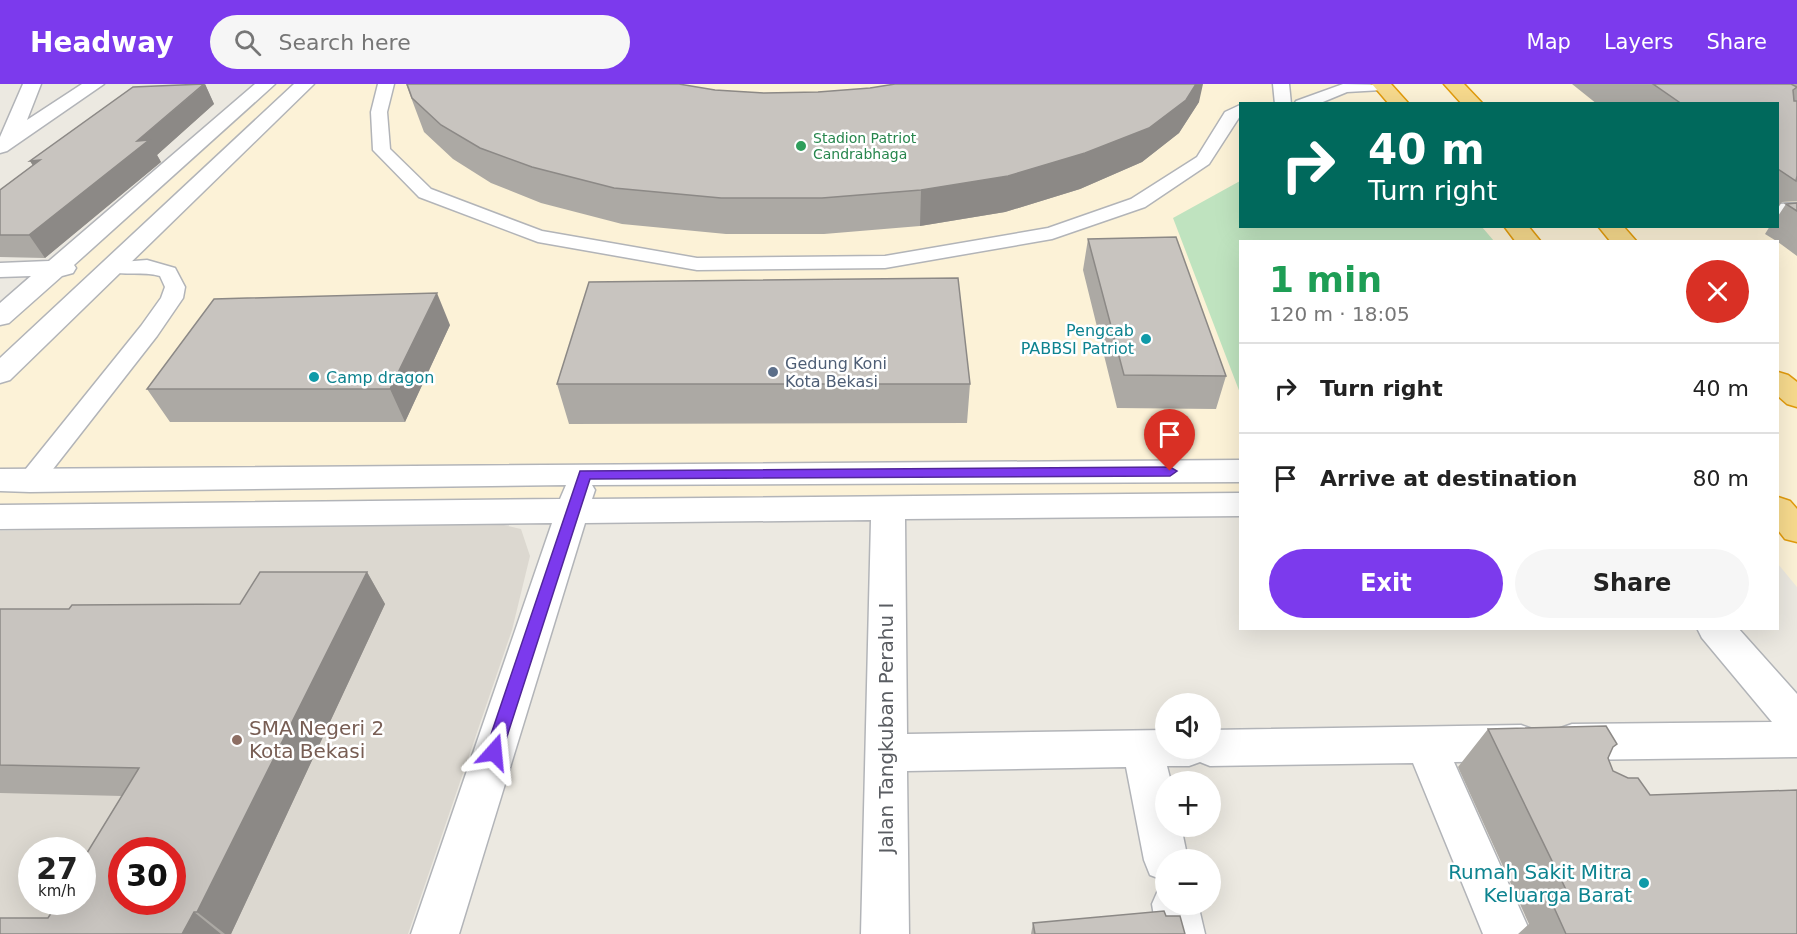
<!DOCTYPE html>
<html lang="en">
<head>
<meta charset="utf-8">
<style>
	body { margin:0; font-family:"DejaVu Sans",sans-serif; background:#f6f6f6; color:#222; height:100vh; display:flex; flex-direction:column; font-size:22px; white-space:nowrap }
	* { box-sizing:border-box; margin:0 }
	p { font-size:20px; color:#767676 }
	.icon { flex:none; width:33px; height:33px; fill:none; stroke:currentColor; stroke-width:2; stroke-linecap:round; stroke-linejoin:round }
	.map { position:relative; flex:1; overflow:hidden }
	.details { position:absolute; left:1239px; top:156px; width:540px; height:390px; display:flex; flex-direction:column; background:#fff; border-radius:0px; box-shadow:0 6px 24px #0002 }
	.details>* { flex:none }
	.banner { position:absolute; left:1239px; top:18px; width:540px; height:126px; border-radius:0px; box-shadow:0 6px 24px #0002; background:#00695c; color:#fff; overflow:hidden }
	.buttons { position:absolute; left:1155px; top:609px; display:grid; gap:12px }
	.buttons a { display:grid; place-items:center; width:66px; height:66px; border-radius:50%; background:#fff; box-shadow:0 6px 24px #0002; font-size:30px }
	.speed { position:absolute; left:18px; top:753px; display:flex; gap:12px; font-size:30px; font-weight:700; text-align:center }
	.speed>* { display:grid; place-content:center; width:78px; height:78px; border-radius:50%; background:#fff; box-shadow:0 6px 24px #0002; line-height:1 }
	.speed small { font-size:15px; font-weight:400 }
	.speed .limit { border:9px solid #d22; background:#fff; color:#111 }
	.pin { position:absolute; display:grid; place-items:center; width:51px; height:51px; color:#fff; margin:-62px -26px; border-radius:50% 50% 50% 0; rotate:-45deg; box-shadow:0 0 6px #0007 }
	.pin .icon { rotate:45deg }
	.me { position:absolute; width:66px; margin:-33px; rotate:18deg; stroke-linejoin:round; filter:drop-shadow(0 0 4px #0008) }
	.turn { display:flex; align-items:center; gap:21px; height:126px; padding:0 30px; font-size:27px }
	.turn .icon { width:78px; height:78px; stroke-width:2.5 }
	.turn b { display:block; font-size:42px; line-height:51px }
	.round { display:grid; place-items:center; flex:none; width:63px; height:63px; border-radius:32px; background:#f6f6f6 }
	.summary { display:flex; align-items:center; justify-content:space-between; height:102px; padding:0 30px }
	h1 { font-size:36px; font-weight:800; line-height:45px; color:#1e9e55 }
	.action { display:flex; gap:12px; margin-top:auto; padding:12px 30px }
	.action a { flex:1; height:69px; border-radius:36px; background:#7c3aed; color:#fff; font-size:24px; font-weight:800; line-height:69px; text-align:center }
	.action a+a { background:#f6f6f6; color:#222 }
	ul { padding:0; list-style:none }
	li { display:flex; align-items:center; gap:18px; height:90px; padding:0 30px; border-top:2px solid #e0e0e0 }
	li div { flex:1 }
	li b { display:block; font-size:22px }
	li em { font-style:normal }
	header { display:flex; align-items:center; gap:36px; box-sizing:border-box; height:84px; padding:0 30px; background:#7c3aed; color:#fff }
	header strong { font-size:28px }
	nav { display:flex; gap:33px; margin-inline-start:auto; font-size:21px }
	.search { width:420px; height:54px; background:#f6f6f6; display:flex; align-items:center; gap:15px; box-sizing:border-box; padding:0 21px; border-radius:33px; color:#767676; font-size:22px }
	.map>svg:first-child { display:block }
	.commercial { fill:#fcf2d7; fill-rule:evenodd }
	.education { fill:#dcd8d0; fill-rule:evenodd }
	.green { fill:#bfe3bf }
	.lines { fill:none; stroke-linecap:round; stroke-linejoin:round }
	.lane-casing { stroke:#b2b4b8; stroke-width:3 }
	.street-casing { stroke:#b2b4b8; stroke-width:3 }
	.highway-casing { stroke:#e29b0c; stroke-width:3 }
	.lane { fill:#fff; fill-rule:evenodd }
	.street { fill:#fff; fill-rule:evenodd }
	.highway { fill:#f7da8d; fill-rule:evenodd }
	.wall { fill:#aca9a4 }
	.shaded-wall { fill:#8c8986 }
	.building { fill:#c8c4bf; stroke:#8c8986; stroke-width:1.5; fill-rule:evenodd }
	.route { fill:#7c3aed; stroke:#51269a; stroke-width:1.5 }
	.leisure-dot { fill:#2e9e5b; stroke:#fff; stroke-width:2 }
	.culture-dot { fill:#0f9aa8; stroke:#fff; stroke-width:2 }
	.service-dot { fill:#5c6f8a; stroke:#fff; stroke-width:2 }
	.education-dot { fill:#8d6e63; stroke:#fff; stroke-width:2 }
	.labels { text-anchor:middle; stroke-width:5; stroke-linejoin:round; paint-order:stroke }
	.far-leisure-label { font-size:14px; fill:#27864d; stroke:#fff; text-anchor:start }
	.culture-label { font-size:16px; fill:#0d838f; stroke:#fff; text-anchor:end }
	.service-label { font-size:16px; fill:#4e5e75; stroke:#fff; text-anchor:start }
	.near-education-label { font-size:20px; fill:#785e54; stroke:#fff; text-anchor:start }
	.near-street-label { font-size:20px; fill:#5a5d62; stroke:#fff }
	.near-culture-label { font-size:20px; fill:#0d838f; stroke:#fff; text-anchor:end }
</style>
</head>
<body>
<header>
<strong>Headway</strong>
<div class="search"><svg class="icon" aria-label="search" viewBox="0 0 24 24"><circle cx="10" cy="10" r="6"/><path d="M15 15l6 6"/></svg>Search here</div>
<nav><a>Map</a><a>Layers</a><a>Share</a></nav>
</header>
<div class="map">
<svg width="1797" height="850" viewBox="0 0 1797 850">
	<rect width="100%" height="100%" fill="#ece9e1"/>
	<path class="commercial" d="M267,0h1530v503l-19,-23v-322h-538v274l-1240,-2v-190zM1240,20h538v122h-538z"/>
	<path class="education" d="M439,435l48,2 34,8 9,27 -18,74 -104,304h-408v-403zM32,766h50v52h-50zM122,766h50v52h-50z"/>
	<path class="green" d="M1240,97v45l242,1 12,14 -254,1v151l-67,-175z"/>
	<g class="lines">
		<defs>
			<path id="lane" d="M378,0h16l-7,28 3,37 41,40 111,42 155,27 188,-2 163,-28 83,-29 66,-42 28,-45 15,-7v11l-31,48 -64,43 -93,32 -167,29 -188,2 -159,-28 -119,-45 -46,-47 -2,-38z
				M1273,0h16l2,20h-16z
				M1343,0l47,1 -8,5 -35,2 -29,12h-24l2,-3z
				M1797,119v12l-19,1v-12z
				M147,176l28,8 10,19 -2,11 -26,38 -118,151 -9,3 -9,-3 -4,-6 4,-6 120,-149 20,-28 4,-11 -5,-11c-18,-5 -35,0 -52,-5l-3,-4 3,-4z"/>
			<path id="street" d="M23,0h18l-14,36 55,-36h22l-97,67 -7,2v-16z
				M255,0h20l-201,181 2,3 -3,5 -11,3 -53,47 -9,2v-22l31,-27 -31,1v-14l49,-2z
				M294,0h20l-304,296 -10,3v-25z
				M1240,376v22l-648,3 3,5 -3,9 648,-6v23l-335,3 2,215 259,-4v18h44v-18l311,-5 14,5 6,13 -6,13 -14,5 -67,1 77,172h-48l-70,-171 -203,3 -10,-4 -11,4h-22l4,16h-5v44h15l7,34h-22v21l-16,-6 -6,-15 -18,-93 -219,4 2,163h-48l10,-414 -286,3 -126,411h-48l141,-411 -552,6v-24l560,-6 6,-14 -536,7 -30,-1v-22z
				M1697,544h41l59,66v63l-225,3 -14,-5 -6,-13 6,-13 14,-5 200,-2 -70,-84z
				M1166,801v19h32l7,30h-48l-5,-30 7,-16z"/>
			<path id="highway" d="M1372,0h19l18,20h-20z
				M1444,0h20l19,20h-21z
				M1504,142h24l13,16h-25z
				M1598,142h25l14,16h-26z
				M1778,288l10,3 9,7v25l-10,-3 -9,-8z
				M1778,413l12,4 7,8v33l-12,-3 -7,-9z"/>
		</defs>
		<use href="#lane" class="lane-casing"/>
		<use href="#street" class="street-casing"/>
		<use href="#highway" class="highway-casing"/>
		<use href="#lane" class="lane"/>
		<use href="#street" class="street"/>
		<use href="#highway" class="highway"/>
	</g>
	<path class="wall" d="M205,0l9,20 -57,51 4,7 -116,96 -45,-1v-67l33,-25 -3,-4z
		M406,0l309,6 49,3 435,9 -20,31 -37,29 -62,27 -75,23 -85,14 -96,8h-98l-104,-10 -81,-21 -50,-20 -38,-24 -29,-27z
		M1572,0h225v117l-15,1 -4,6v-104h-181z
		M1797,118v54l-19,-14 -13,-8 5,-8h8v-10l8,-12h10z
		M1088,155l138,137 -10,33 -99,-1 -34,-138z
		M450,241l-45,97h-235l-23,-33z
		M557,300h413l-3,39 -398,1z
		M367,488l18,32 -154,330h-231l48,-16 74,-122 -122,-3v-184h69l171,-5z
		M1488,645l123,22 -3,7 5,13 37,24 147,139h-279l11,-10 -71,-157z
		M1166,832l19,18h-154l2,-11z"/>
	<path class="shaded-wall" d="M205,0l9,20 -57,51 4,7 -116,96 -16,-23 108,-94z
		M1196,0h7l-4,18 -20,31 -37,29 -62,27 -75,23 -85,14 1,-36z
		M40,76l4,23 -14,-22z
		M437,209l13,32 -45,97 -15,-33z
		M367,488l18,32 -154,330h-6l-28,-22z
		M194,828l27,22h-39z"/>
	<path class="building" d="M204,0l-67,57 12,-1 -120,95h-29v-45l40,-30 -10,1 103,-74z
		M407,0h272l36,6 49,3 54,-1 52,-4 25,-4h301l-10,16 -37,28 -64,25 -77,23 -87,14 -99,8h-101l-107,-10 -82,-21 -52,-19 -39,-23 -29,-27z
		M1653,0h138l6,3 -4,3 1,11h3v75l-1,5 -18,-12v-65h-96z
		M1797,119v8l-11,-7z
		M1176,153l50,139 -102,-1 -36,-136z
		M958,194l12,106h-413l32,-102z
		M437,209l-47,96h-243l67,-90z
		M260,488h107l-170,340h-3l-12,22h-182v-16h48l10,-16h24v-41l57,-93 -139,-3v-156h69l3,-4 168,-1zM122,766h50v52h-50z
		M1606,642l11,18 -4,3 -5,11 5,13 15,7h10l12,17 147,-5v144h-231l-14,-31h17l2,-3 -83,-171z
		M1164,827l2,5h14l5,18h-150l-2,-11z"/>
	<path class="route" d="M1170,383l7,4 -7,5 -580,3 -88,273 -2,6 -6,2 -6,-2 -3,-6 95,-281z"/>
	<circle class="leisure-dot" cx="801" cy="62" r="6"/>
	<g class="culture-dot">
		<circle cx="1146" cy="255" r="6"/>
		<circle cx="314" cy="293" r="6"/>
		<circle cx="1644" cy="799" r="6"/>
	</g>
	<circle class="service-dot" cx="773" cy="288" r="6"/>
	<circle class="education-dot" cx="237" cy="656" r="6"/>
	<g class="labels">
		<g class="far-leisure-label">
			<text x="813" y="59">Stadion Patriot<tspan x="813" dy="16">Candrabhaga</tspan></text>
		</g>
		<g class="culture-label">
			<text x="1134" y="252">Pengcab<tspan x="1134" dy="18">PABBSI Patriot</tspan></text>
			<text x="326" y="299" text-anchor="start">Camp dragon</text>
		</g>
		<g class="service-label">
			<text x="785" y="285">Gedung Koni<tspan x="785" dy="18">Kota Bekasi</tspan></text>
		</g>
		<g class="near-education-label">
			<text x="249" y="651">SMA Negeri 2<tspan x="249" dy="23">Kota Bekasi</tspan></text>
		</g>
		<g class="near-street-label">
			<text transform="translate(886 644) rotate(-90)" y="7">Jalan Tangkuban Perahu I</text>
		</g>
		<g class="near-culture-label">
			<text x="1632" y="795">Rumah Sakit Mitra<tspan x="1632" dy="23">Keluarga Barat</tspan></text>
		</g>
	</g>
</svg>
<div class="buttons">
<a><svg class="icon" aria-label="sound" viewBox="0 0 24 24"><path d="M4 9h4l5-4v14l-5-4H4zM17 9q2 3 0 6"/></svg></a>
<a>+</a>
<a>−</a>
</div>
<div class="speed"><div>27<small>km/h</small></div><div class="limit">30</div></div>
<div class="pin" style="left:1170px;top:387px;background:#d93025"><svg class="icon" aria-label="arrive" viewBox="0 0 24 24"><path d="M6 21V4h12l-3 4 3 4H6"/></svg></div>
<svg class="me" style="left:494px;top:668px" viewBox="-20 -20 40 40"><path d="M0-17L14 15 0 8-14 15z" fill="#7c3aed" stroke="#fff" stroke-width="4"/></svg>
<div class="banner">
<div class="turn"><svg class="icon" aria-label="right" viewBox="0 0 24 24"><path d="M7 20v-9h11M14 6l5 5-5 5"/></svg><div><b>40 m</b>Turn right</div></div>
</div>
<section class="details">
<div class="summary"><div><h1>1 min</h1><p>120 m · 18:05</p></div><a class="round" style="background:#d93025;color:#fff"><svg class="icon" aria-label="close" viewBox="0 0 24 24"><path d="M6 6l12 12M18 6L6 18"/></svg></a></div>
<ul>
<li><svg class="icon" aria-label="right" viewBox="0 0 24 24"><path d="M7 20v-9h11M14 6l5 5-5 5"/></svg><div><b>Turn right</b></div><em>40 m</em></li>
<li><svg class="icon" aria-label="arrive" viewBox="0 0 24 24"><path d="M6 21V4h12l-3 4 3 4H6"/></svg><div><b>Arrive at destination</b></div><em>80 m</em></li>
</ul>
<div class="action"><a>Exit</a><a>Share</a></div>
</section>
</div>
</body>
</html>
